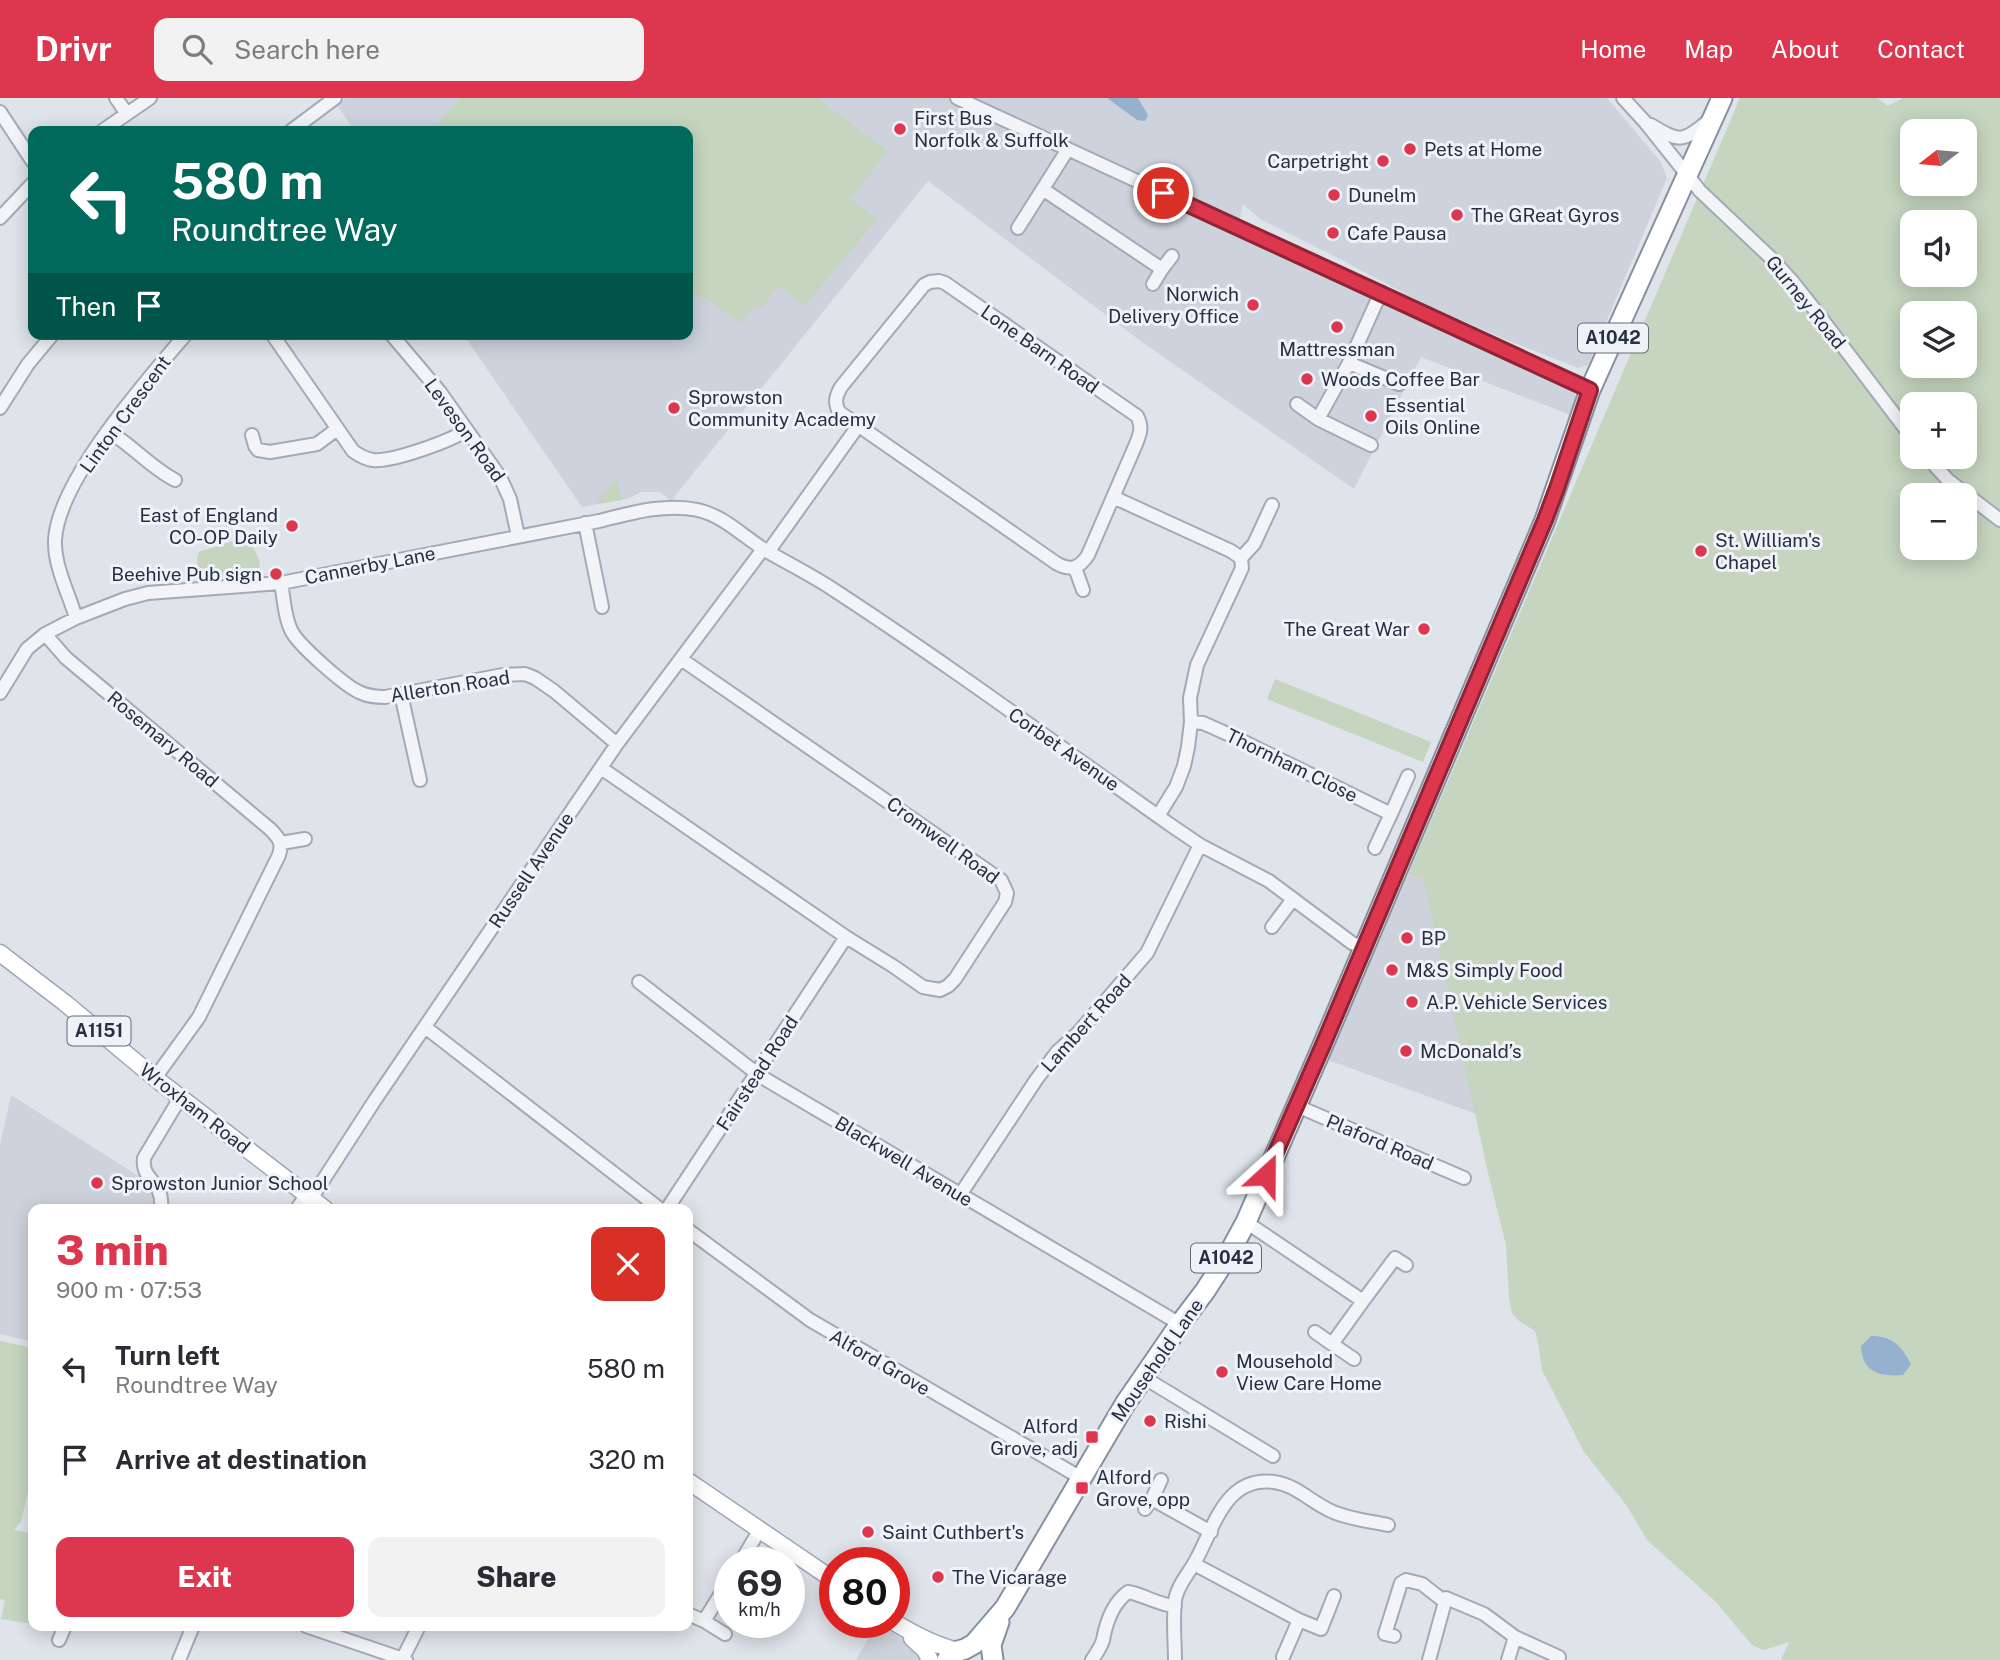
<!DOCTYPE html>
<html lang="en">
<head>
<meta charset="utf-8">
<style>
	body { margin:0; font-family:"Public Sans",sans-serif; background:#f2f2f3; color:#2b2b33; height:100vh; display:flex; flex-direction:column; font-size:26px; white-space:nowrap }
	* { box-sizing:border-box; margin:0 }
	p { font-size:23px; color:#7c7c81 }
	.icon { flex:none; width:38px; height:38px; fill:none; stroke:currentColor; stroke-width:2; stroke-linecap:round; stroke-linejoin:round }
	.map { position:relative; flex:1; overflow:hidden }
	.panel { position:absolute; left:28px; top:1106px; width:665px; height:427px; display:flex; flex-direction:column; background:#fff; border-radius:14px; box-shadow:0 4px 18px #0003 }
	.panel>* { flex:none }
	.hud { position:absolute; left:28px; top:28px; width:665px; height:214px; border-radius:14px; box-shadow:0 4px 18px #0003; background:#00695c; color:#fff; overflow:hidden }
	.needle { width:46px; rotate:254deg }
	.fabs { position:absolute; left:1900px; top:21px; display:grid; gap:14px }
	.fabs a { display:grid; place-items:center; width:77px; height:77px; border-radius:14px; background:#fff; box-shadow:0 4px 18px #0003; font-size:35px }
	.speed { position:absolute; left:714px; top:1449px; display:flex; gap:14px; font-size:35px; font-weight:700; text-align:center }
	.speed>* { display:grid; place-content:center; width:91px; height:91px; border-radius:50%; background:#fff; box-shadow:0 4px 18px #0003; line-height:1 }
	.speed small { font-size:18px; font-weight:400 }
	.speed .limit { border:10px solid #d22; background:#fff; color:#111 }
	.pin { position:absolute; display:grid; place-items:center; width:60px; height:60px; color:#fff; margin:-30px; border:4px solid #fff; border-radius:50%; box-shadow:0 2px 7px #0007 }
	.me { position:absolute; width:77px; margin:-38px; rotate:24deg; stroke-linejoin:round; filter:drop-shadow(0 0 5px #0008) }
	.turn { display:flex; align-items:center; gap:24px; height:147px; padding:0 28px; font-size:32px }
	.turn .icon { width:91px; height:91px; stroke-width:2.5 }
	.turn b { display:block; font-size:49px; line-height:60px }
	.then { display:flex; align-items:center; height:66px; padding:0 28px; background:#0003; gap:14px; font-size:26px }
	.round { display:grid; place-items:center; flex:none; width:74px; height:74px; border-radius:14px; background:#f2f2f3 }
	.head { display:flex; align-items:center; justify-content:space-between; height:119px; padding:0 28px }
	h1 { font-size:42px; font-weight:800; line-height:52px; color:#dc374f }
	.primary-button { display:flex; gap:14px; margin-top:auto; padding:14px 28px }
	.primary-button a { flex:1; height:80px; border-radius:14px; background:#dc374f; color:#fff; font-size:28px; font-weight:800; line-height:80px; text-align:center }
	.primary-button a+a { background:#f2f2f3; color:#2b2b33 }
	ul { padding:0; list-style:none }
	li { display:flex; align-items:center; gap:21px; height:91px; padding:0 28px }
	li div { flex:1 }
	li b { display:block; font-size:26px }
	li em { font-style:normal }
	header { display:flex; align-items:center; gap:42px; box-sizing:border-box; height:98px; padding:0 35px; background:#dc374f; color:#fff }
	header strong { font-size:33px }
	nav { display:flex; gap:38px; margin-inline-start:auto; font-size:24px }
	.search { width:490px; height:63px; background:#f2f2f3; display:flex; align-items:center; gap:18px; box-sizing:border-box; padding:0 24px; border-radius:14px; color:#7c7c81; font-size:26px }
	.map>svg:first-child { display:block }
	.built { fill:#cdd2dc }
	.green { fill:#c5d5bf; fill-rule:evenodd }
	.water { fill:#96b1ce }
	.lines { fill:none; stroke-linecap:round; stroke-linejoin:round }
	.minor-casing { stroke:#a4aab5; stroke-width:16 }
	.major-casing { stroke:#9da7b7; stroke-width:19 }
	.highway-casing { stroke:#8590a2; stroke-width:23 }
	.minor { stroke:#f2f4f8; stroke-width:12 }
	.major { stroke:#fff; stroke-width:16 }
	.highway { stroke:#fff; stroke-width:19 }
	.route-casing { stroke:#8f2433; stroke-width:18 }
	.route { stroke:#dc374f; stroke-width:12 }
	.poi-dot { fill:#dc374f; stroke:#eff2f7; stroke-width:2.5 }
	.labels { text-anchor:middle; stroke-width:6; stroke-linejoin:round; paint-order:stroke }
	.shield { fill:#eff2f7; stroke:#626a79; stroke-width:2 }
	.shield-label { font-size:18px; font-weight:bold; fill:#263043 }
	.poi-label { font-size:19px; fill:#263043; stroke:#eff2f7; text-anchor:start }
	.street-label { font-size:19px; fill:#263043; stroke:#eff2f7 }
</style>
</head>
<body>
<header>
<strong>Drivr</strong>
<div class="search"><svg class="icon" aria-label="search" viewBox="0 0 24 24"><circle cx="10" cy="10" r="6"/><path d="M15 15l6 6"/></svg>Search here</div>
<nav><a>Home</a><a>Map</a><a>About</a><a>Contact</a></nav>
</header>
<div class="map">
<svg width="2000" height="1562" viewBox="0 0 2000 1562">
	<rect width="100%" height="100%" fill="#dfe3ea"/>
	<path class="built" d="M345,0h1262l54,64 6,16 -79,187 -10,3 -76,-30 -81,-36 -87,-46 -74,-37 -17,-15 -6,28 54,21 208,104 71,30 8,13 -5,16 -152,-59 -67,132 -212,-147 -214,-161 -257,320 -11,-9h-19l-14,7 -45,8 -119,-173h225v-203h-333l-17,-24z
		M1408,777l15,3 53,236 -148,-54z
		M11,997l129,82 11,9 5,8 -1,15h-122v133l-33,-8v-189z
		M877,1525l37,24 6,13h-64z"/>
	<path class="green" d="M460,0h357l71,53 -37,48 26,20 -72,87 -26,-20 -19,24 -5,-3 -15,16 -33,-24 -19,-7v-161h-255z
		M1740,0h137l11,8 15,-8h97v1562h-219l8,-18 -25,8 -12,-5 -36,-43 -69,-62 -20,-34 -43,-54 -42,-82 -4,-28 -3,-11 -16,-10 -7,-8 -3,-16 -3,-52 -17,-68 -66,-299 -15,-3zM1913,33h52v53h-52zM1913,124h52v53h-52zM1913,215h52v53h-52zM1913,306h52v53h-52zM1913,397h52v53h-52z
		M616,381l6,21 -25,4 -1,-2z
		M243,440c11,9 24,26 12,39l-57,2 -1,-21 2,-6z
		M1275,581l156,63 -8,20 -156,-63z
		M0,1243l33,7v144l-5,-1 -7,31 -7,8 19,4v90l-32,-5 4,-19 -5,-1z"/>
	<path class="water" d="M1107,0h31l10,17 -3,6 -8,-1z
		M1871,1238c21,0 31,10 40,28l-8,11c-24,2 -41,-3 -42,-29z"/>
	<g class="lines">
		<defs>
			<path id="minor" d="M116,0l11,16
				M957,0l633,292
				M1623,0l22,24 55,69 70,66 22,24 27,34 94,124
				M0,14l33,50
				M1651,27c28,17 32,18 57,-4
				M102,33l48,-33
				M291,33l44,-33
				M1044,92l118,79 -9,15
				M0,120l33,-35
				M1018,130l50,-79
				M1162,171l10,-13
				M939,183l6,2 192,133c6,11 3,18 -1,28l-48,111c-9,14 -18,16 -32,8l-217,-151c-5,-10 -3,-16 2,-25l83,-102 6,-3z
				M272,236l81,117c7,5 12,8 20,9 20,2 77,-19 94,-30
				M391,236l49,58 60,85 10,22 8,37
				M1349,265l50,21
				M1297,306l21,15 53,26
				M0,310l28,-44 25,-30
				M1318,321l31,-56 32,-71
				M108,333c24,14 42,36 67,49
				M252,337l3,11 3,4 12,2 47,-8 20,-15
				M1927,359l21,23 52,40
				M1113,399l118,54 10,7
				M585,425l17,84
				M768,454l90,-126
				M1075,470l8,22
				M281,485c3,15 3,33 10,47 6,14 53,55 68,62 8,4 17,5 26,5l118,-22 22,-1 10,4 19,13 63,53
				M76,520c-7,-24 -22,-52 -21,-78 3,-60 92,-160 131,-206
				M45,536l21,24 204,171c9,9 13,14 9,26l-80,162 -44,61
				M0,595l27,-44 18,-15 31,-16 49,-19 23,-6 133,-10 318,-62c32,-8 66,-18 99,-11 29,7 47,29 72,43 21,12 43,23 64,37 115,75 226,157 338,236l28,19 69,36 83,62 12,5
				M401,596l19,86
				M1191,624l12,1 27,12 161,79 -16,34
				M601,670l245,169 47,29 30,21 17,3 8,-4 7,-7 50,-77 2,-9 -6,-13 -320,-221
				M1391,716l17,-38
				M1158,718l18,-29 8,-21 4,-19 3,-25 -1,-24 7,-33 45,-97 -1,-10 13,-14 18,-39
				M281,745l24,-4
				M1272,829l21,-28
				M639,884l121,94 420,248
				M425,929l235,182
				M1297,1008l167,72
				M960,1097l76,-115 21,-28 20,-18 70,-81 53,-108
				M311,1101l64,-99 242,-356 146,-195
				M161,1111c3,-30 -20,-27 -17,-51l36,-60
				M297,1111l9,-14
				M667,1111l179,-272
				M1246,1124l117,79 -31,43 22,15
				M688,1132l122,90 271,158
				M1363,1203l32,-43 11,7
				M1315,1234l17,12
				M1143,1279l130,79
				M1152,1401l9,-19
				M1145,1411l7,-10 59,33
				M740,1465l19,-32
				M1194,1466l105,56 22,9 13,-33
				M688,1516l16,7 26,-42
				M704,1523l21,13
				M306,1528l100,34
				M1394,1538l-9,-2 16,-51 5,-3 16,4 23,18
				M59,1542l6,-14
				M1283,1559l16,-37
				M179,1562l14,-34
				M402,1562l17,-34
				M1092,1562c4,-6 9,-13 11,-20 3,-17 10,-37 25,-48 17,3 30,13 47,14
				M1175,1562c0,-17 -3,-49 1,-64 4,-15 15,-25 21,-38 18,-33 29,-82 77,-76 22,3 37,20 57,29 17,8 38,10 57,14
				M1429,1562l17,-62 38,16 31,23
				M1508,1562l7,-23 44,20"/>
			<path id="major" d="M0,855l65,50 90,75 170,131
				M688,1383l147,100
				M894,1524c21,13 40,23 64,29
				M912,1540l13,12 5,10"/>
			<path id="highway" d="M947,1562l11,-9 7,-2 9,-5 31,-36 120,-204 55,-80 25,-33 22,-34 19,-35 77,-177 222,-525 45,-130 132,-292
				M993,1562l-2,-15 8,-23"/>
		</defs>
		<use href="#minor" class="minor-casing"/>
		<use href="#major" class="major-casing"/>
		<use href="#highway" class="highway-casing"/>
		<use href="#minor" class="minor"/>
		<use href="#major" class="major"/>
		<use href="#highway" class="highway"/>
	</g>
	<g class="lines">
		<defs>
			<path id="route" d="M1163,95l427,197 -33,98 -12,32 -222,525 -57,130"/>
		</defs>
		<use href="#route" class="route-casing"/>
		<use href="#route" class="route"/>
	</g>
	<g class="poi-dot">
		<circle cx="900" cy="31" r="7"/>
		<circle cx="1410" cy="51" r="7"/>
		<circle cx="1383" cy="63" r="7"/>
		<circle cx="1334" cy="97" r="7"/>
		<circle cx="1457" cy="117" r="7"/>
		<circle cx="1333" cy="135" r="7"/>
		<circle cx="1253" cy="207" r="7"/>
		<circle cx="1337" cy="229" r="7"/>
		<circle cx="1307" cy="281" r="7"/>
		<circle cx="674" cy="310" r="7"/>
		<circle cx="1371" cy="318" r="7"/>
		<circle cx="292" cy="428" r="7"/>
		<circle cx="1701" cy="453" r="7"/>
		<circle cx="276" cy="476" r="7"/>
		<circle cx="1424" cy="531" r="7"/>
		<circle cx="1407" cy="840" r="7"/>
		<circle cx="1392" cy="872" r="7"/>
		<circle cx="1412" cy="904" r="7"/>
		<circle cx="1406" cy="953" r="7"/>
		<circle cx="97" cy="1085" r="7"/>
		<circle cx="1222" cy="1274" r="7"/>
		<circle cx="1150" cy="1323" r="7"/>
		<rect x="1085" y="1332" width="14" height="14" rx="3.5"/>
		<rect x="1075" y="1383" width="14" height="14" rx="3.5"/>
		<circle cx="868" cy="1434" r="7"/>
		<circle cx="938" cy="1479" r="7"/>
	</g>
	<g class="labels">
		<g class="shield">
			<rect x="1578" y="225.5" width="70" height="29" rx="5"/>
			<rect x="67.5" y="918.5" width="63" height="29" rx="5"/>
			<rect x="1191" y="1145.5" width="70" height="29" rx="5"/>
		</g>
		<g class="shield-label">
			<text x="1613" y="246">A1042</text>
			<text x="99" y="939">A1151</text>
			<text x="1226" y="1166">A1042</text>
		</g>
		<g class="poi-label">
			<text x="914" y="27">First Bus<tspan x="914" dy="22">Norfolk &amp; Suffolk</tspan></text>
			<text x="1424" y="58">Pets at Home</text>
			<text x="1369" y="70" text-anchor="end">Carpetright</text>
			<text x="1348" y="104">Dunelm</text>
			<text x="1471" y="124">The GReat Gyros</text>
			<text x="1347" y="142">Cafe Pausa</text>
			<text x="1239" y="203" text-anchor="end">Norwich<tspan x="1239" dy="22">Delivery Office</tspan></text>
			<text x="1337" y="258" text-anchor="middle">Mattressman</text>
			<text x="1321" y="288">Woods Coffee Bar</text>
			<text x="688" y="306">Sprowston<tspan x="688" dy="22">Community Academy</tspan></text>
			<text x="1385" y="314">Essential<tspan x="1385" dy="22">Oils Online</tspan></text>
			<text x="278" y="424" text-anchor="end">East of England<tspan x="278" dy="22">CO-OP Daily</tspan></text>
			<text x="1715" y="449">St. William's<tspan x="1715" dy="22">Chapel</tspan></text>
			<text x="262" y="483" text-anchor="end">Beehive Pub sign</text>
			<text x="1410" y="538" text-anchor="end">The Great War</text>
			<text x="1421" y="847">BP</text>
			<text x="1406" y="879">M&amp;S Simply Food</text>
			<text x="1426" y="911">A.P. Vehicle Services</text>
			<text x="1420" y="960">McDonald’s</text>
			<text x="111" y="1092">Sprowston Junior School</text>
			<text x="1236" y="1270">Mousehold<tspan x="1236" dy="22">View Care Home</tspan></text>
			<text x="1164" y="1330">Rishi</text>
			<text x="1078" y="1335" text-anchor="end">Alford<tspan x="1078" dy="22">Grove, adj</tspan></text>
			<text x="1096" y="1386">Alford<tspan x="1096" dy="22">Grove, opp</tspan></text>
			<text x="882" y="1441">Saint Cuthbert's</text>
			<text x="952" y="1486">The Vicarage</text>
		</g>
		<g class="street-label">
			<text transform="translate(1806 204) rotate(51)" y="7">Gurney Road</text>
			<text transform="translate(1040 251) rotate(35)" y="7">Lone Barn Road</text>
			<text transform="translate(125 316) rotate(-54)" y="7">Linton Crescent</text>
			<text transform="translate(465 332) rotate(54)" y="7">Leveson Road</text>
			<text transform="translate(370 467) rotate(-11)" y="7">Cannerby Lane</text>
			<text transform="translate(450 588) rotate(-9)" y="7">Allerton Road</text>
			<text transform="translate(163 641) rotate(40)" y="7">Rosemary Road</text>
			<text transform="translate(1064 651) rotate(35)" y="7">Corbet Avenue</text>
			<text transform="translate(1292 667) rotate(26)" y="7">Thornham Close</text>
			<text transform="translate(943 742) rotate(36)" y="7">Cromwell Road</text>
			<text transform="translate(531 772) rotate(-56)" y="7">Russell Avenue</text>
			<text transform="translate(1086 925) rotate(-48)" y="7">Lambert Road</text>
			<text transform="translate(757 975) rotate(-57)" y="7">Fairstead Road</text>
			<text transform="translate(195 1010) rotate(38)" y="7">Wroxham Road</text>
			<text transform="translate(1380 1044) rotate(23)" y="7">Plaford Road</text>
			<text transform="translate(904 1063) rotate(31)" y="7">Blackwell Avenue</text>
			<text transform="translate(1157 1262) rotate(-55)" y="7">Mousehold Lane</text>
			<text transform="translate(880 1264) rotate(30)" y="7">Alford Grove</text>
		</g>
	</g>
</svg>
<div class="fabs">
<a><svg class="needle" viewBox="-14 -14 28 28"><path d="M0-13l5 13h-10z" fill="#e53935"/><path d="M0 13l5-13h-10z" fill="#7c7c81"/></svg></a>
<a><svg class="icon" aria-label="sound" viewBox="0 0 24 24"><path d="M4 9h4l5-4v14l-5-4H4zM17 9q2 3 0 6"/></svg></a>
<a><svg class="icon" aria-label="layers" viewBox="0 0 24 24"><path d="M12 4l9 5-9 5-9-5zM3 14l9 5 9-5"/></svg></a>
<a>+</a>
<a>−</a>
</div>
<div class="speed"><div>69<small>km/h</small></div><div class="limit">80</div></div>
<div class="pin" style="left:1163px;top:95px;background:#d93025"><svg class="icon" aria-label="arrive" viewBox="0 0 24 24"><path d="M6 21V4h12l-3 4 3 4H6"/></svg></div>
<svg class="me" style="left:1266px;top:1077px" viewBox="-20 -20 40 40"><path d="M0-17L14 15 0 8-14 15z" fill="#dc374f" stroke="#fff" stroke-width="4"/></svg>
<div class="hud">
<div class="turn"><svg class="icon" aria-label="left" viewBox="0 0 24 24"><path d="M17 20v-9H6M10 6l-5 5 5 5"/></svg><div><b>580 m</b>Roundtree Way</div></div>
<div class="then">Then<svg class="icon" aria-label="arrive" viewBox="0 0 24 24"><path d="M6 21V4h12l-3 4 3 4H6"/></svg></div>
</div>
<section class="panel">
<div class="head"><div><h1>3 min</h1><p>900 m · 07:53</p></div><a class="round" style="background:#d93025;color:#fff"><svg class="icon" aria-label="close" viewBox="0 0 24 24"><path d="M6 6l12 12M18 6L6 18"/></svg></a></div>
<ul>
<li><svg class="icon" aria-label="left" viewBox="0 0 24 24"><path d="M17 20v-9H6M10 6l-5 5 5 5"/></svg><div><b>Turn left</b><p>Roundtree Way</p></div><em>580 m</em></li>
<li><svg class="icon" aria-label="arrive" viewBox="0 0 24 24"><path d="M6 21V4h12l-3 4 3 4H6"/></svg><div><b>Arrive at destination</b></div><em>320 m</em></li>
</ul>
<div class="primary-button"><a>Exit</a><a>Share</a></div>
</section>
</div>
</body>
</html>
